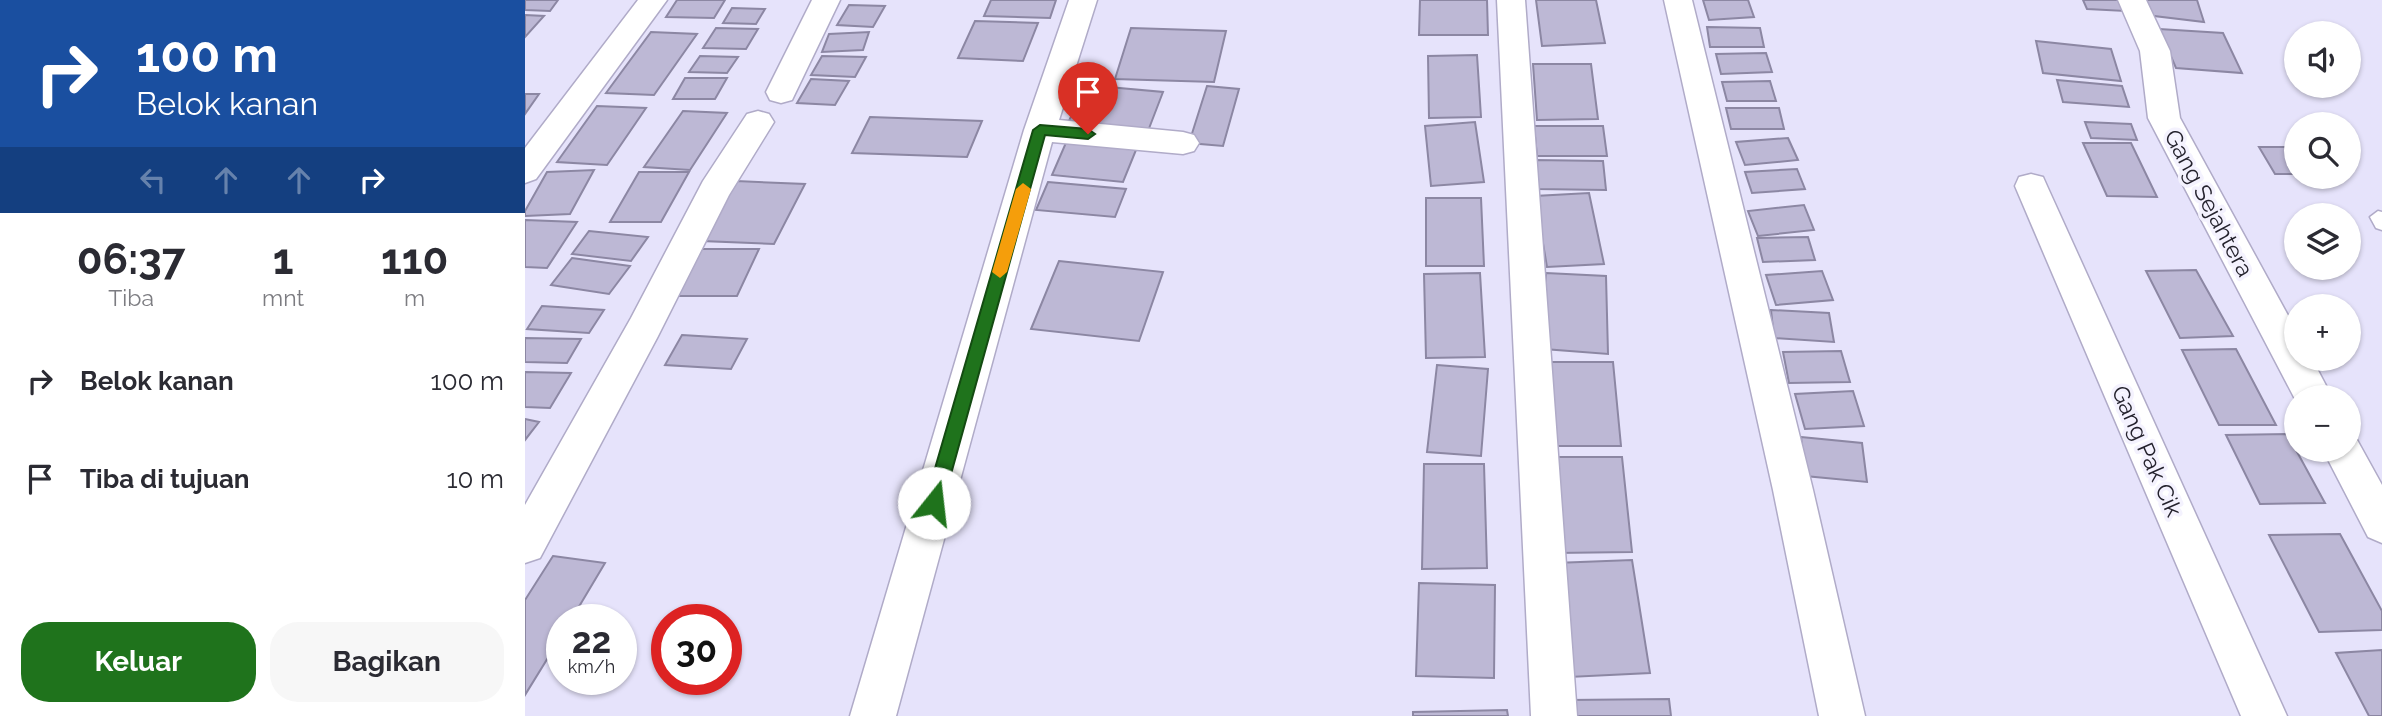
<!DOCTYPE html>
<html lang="id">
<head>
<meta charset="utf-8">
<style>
	body { margin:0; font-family:Raleway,sans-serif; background:#f7f7f7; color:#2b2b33; height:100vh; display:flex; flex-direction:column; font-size:26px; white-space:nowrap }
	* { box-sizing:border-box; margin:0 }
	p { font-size:23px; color:#7c7c81 }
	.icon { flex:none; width:38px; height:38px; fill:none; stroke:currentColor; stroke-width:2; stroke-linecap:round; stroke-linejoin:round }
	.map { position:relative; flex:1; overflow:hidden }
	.sheet { display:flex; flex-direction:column; background:#fff; width:525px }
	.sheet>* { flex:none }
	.hud { background:#1a4fa0; color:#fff; overflow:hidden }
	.buttons { position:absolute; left:1759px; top:21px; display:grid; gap:14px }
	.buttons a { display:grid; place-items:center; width:77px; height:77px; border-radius:50%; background:#fff; box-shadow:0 2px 5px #0004; font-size:35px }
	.speed { position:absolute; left:21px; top:604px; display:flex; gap:14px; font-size:35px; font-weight:700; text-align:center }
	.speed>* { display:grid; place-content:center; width:91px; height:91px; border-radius:50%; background:#fff; box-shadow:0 2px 5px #0004; line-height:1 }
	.speed small { font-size:18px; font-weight:400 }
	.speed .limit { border:10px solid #d22; background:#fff; color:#111 }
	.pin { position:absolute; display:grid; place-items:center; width:60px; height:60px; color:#fff; margin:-72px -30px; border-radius:50% 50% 50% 0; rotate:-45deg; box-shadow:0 0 7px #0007 }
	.pin .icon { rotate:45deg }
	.me { position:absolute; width:77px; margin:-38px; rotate:16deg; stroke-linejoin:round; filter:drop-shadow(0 0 5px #0008) }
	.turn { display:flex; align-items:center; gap:24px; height:147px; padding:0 21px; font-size:32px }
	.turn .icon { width:91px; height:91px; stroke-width:2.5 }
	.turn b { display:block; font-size:49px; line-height:60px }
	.lanes { display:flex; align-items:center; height:66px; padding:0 21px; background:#0003; justify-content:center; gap:35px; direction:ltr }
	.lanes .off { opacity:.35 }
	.eta { display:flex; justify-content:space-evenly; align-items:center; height:119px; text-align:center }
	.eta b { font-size:42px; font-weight:700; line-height:49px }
	.cta { display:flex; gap:14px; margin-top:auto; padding:14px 21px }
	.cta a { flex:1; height:80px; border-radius:28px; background:#1f731c; color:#fff; font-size:28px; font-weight:700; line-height:80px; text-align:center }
	.cta a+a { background:#f7f7f7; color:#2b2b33 }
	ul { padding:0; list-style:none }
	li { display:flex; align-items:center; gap:21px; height:98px; padding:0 21px }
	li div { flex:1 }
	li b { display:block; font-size:26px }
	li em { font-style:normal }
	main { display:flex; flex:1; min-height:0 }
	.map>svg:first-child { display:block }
	.building { fill:#bdb8d5; stroke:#8c87a3; stroke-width:2 }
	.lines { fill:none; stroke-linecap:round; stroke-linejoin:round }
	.service-casing { stroke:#b0abc8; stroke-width:3 }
	.minor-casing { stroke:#b0abc8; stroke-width:3 }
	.service { fill:#fff; fill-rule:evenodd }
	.minor { fill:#fff; fill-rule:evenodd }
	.route { fill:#1f731c; stroke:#144b12; stroke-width:2 }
	.slow { fill:#f59e0b }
	.labels { text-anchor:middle; stroke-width:7; stroke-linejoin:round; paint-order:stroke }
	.street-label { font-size:23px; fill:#24222d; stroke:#f4f2fe }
</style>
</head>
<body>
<main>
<section class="sheet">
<div class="hud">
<div class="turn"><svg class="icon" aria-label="right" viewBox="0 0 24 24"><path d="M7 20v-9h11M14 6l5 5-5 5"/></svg><div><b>100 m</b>Belok kanan</div></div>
<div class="lanes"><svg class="icon off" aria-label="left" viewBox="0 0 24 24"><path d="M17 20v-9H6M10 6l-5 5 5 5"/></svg><svg class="icon off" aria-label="ahead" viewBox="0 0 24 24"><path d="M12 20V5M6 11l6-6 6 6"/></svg><svg class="icon off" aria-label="ahead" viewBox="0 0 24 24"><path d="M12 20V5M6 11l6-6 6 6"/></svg><svg class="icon" aria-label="right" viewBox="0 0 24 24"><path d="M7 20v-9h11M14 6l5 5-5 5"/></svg></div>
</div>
<div class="eta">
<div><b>06:37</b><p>Tiba</p></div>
<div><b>1</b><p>mnt</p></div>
<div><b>110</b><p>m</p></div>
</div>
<ul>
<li><svg class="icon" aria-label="right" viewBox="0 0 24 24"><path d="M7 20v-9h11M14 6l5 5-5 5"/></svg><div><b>Belok kanan</b></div><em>100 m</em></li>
<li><svg class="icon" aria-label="arrive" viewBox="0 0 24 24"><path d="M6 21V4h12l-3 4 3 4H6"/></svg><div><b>Tiba di tujuan</b></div><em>10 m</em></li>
</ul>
<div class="cta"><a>Keluar</a><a>Bagikan</a></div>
</section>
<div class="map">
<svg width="1857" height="716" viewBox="0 0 1857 716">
	<rect width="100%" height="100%" fill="#e6e3fb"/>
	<path class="building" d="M0,0h33l-8,11 -25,-1z
		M152,0h48l-11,18 -48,-1z
		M466,0h65l-6,18 -66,-2z
		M895,0h67l1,35h-69z
		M1011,0h60l9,43 -63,3z
		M1178,0h45l6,17 -45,3z
		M1558,0h37l5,11 -38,-2z
		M1616,0h56l7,22 -58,-7z
		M324,5l36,1 -12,21 -36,-2z
		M207,8l33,1 -9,15 -33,-1z
		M0,15l19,1 -19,21z
		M450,21l63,2 -15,38 -65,-3z
		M1182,27l53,1 4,19h-54z
		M191,28l42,1 -12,20 -43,-1z
		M606,28l95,3 -12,51 -99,-3z
		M1634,29l64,4 19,40 -66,-5z
		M126,32l46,2 -43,61 -48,-2z
		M344,32l-6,18 -41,2 7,-18z
		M1511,41l75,8 10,32 -78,-8z
		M1241,53l6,19 -51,2 -5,-20z
		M952,55l4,62 -52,1 -1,-62z
		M175,56l38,1 -11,16 -38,-1z
		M297,56l44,1 -11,20 -44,-2z
		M1008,64h58l7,55 -61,1z
		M160,78h42l-12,21h-42z
		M286,79l38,2 -14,24 -38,-2z
		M1532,80l65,6 7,21 -66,-5z
		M1245,81l6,20h-49l-5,-19z
		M561,85l77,7 -15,39 -80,-8z
		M682,86l32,3 -16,57 -34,-3z
		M0,94h14l-14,20z
		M72,106l49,2 -39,57 -50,-3z
		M1201,108h53l5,21h-53z
		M158,111l44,2 -37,57 -46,-3z
		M345,117l112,4 -15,36 -115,-4z
		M950,122l9,60 -53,4 -6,-60z
		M1560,122l46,2 6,16 -46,-2z
		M1009,126h69l4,30h-70z
		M543,138l70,7 -15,37 -71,-7z
		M1263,138l10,22 -53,5 -9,-23z
		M1558,143h48l26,54 -50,-1z
		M1734,147h37v27h-21z
		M1009,160l69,1 3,29 -70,-1z
		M1272,169l8,20 -53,4 -7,-21z
		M69,170l-24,44 -45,2v-5l22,-39z
		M114,172h50l-28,50h-51z
		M211,181l69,3 -31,60 -72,-3z
		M523,182l78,7 -11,28 -79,-7z
		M1064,193l15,71 -57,3 -12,-71z
		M901,198h55l3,68h-58z
		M1279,205l10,25 -56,6 -10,-25z
		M0,220l52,2 -30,46 -22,-1z
		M64,231l59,6 -17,24 -59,-7z
		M1283,237l7,23 -52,2 -6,-24z
		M176,249h58l-22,47h-60z
		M47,258l58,8 -21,28 -58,-9z
		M534,261l104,11 -24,69 -108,-12z
		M1671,270l37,66 -53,2 -34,-67z
		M1297,271l11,29 -57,5 -10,-30z
		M955,273l5,84 -59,1 -2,-84z
		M1021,273l60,3 2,78 -64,-5z
		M17,306l62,4 -15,23 -62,-4z
		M1246,310l58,3 5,29 -60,-4z
		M157,335l65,4 -16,30 -66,-4z
		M0,338l56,1 -14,24 -42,-1z
		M1711,349l40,76h-57l-37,-75z
		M1316,351l9,31 -61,1 -6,-31z
		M1025,362h63l8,84h-66z
		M912,365l51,4 -7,87 -54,-4z
		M0,372l46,1 -21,35 -25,-1z
		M1328,391l11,35 -59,3 -10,-35z
		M0,419l14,3 -14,18z
		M1763,434l8,16 29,53 -65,1 -34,-69z
		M1276,437l61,6 5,39 -62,-6z
		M1023,457h74l10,95 -77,1z
		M899,464h60l3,104 -65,1z
		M1815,534l42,77v19l-63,2 -50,-97z
		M28,556l52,7 -34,57h-9v15l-37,60v-95z
		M1107,560l18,113 -81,4 -14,-114z
		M894,583l76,2 -1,93 -78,-2z
		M1857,650v66h-13l-33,-63z
		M1144,699l2,17h-102l-1,-16z
		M982,710l1,6h-95v-4z"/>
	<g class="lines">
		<defs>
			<path id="service" d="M1853,211l4,1v18l-6,-2 -6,-11z"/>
			<path id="minor" d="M113,0h29l-131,179 -11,4v-35z
				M287,0h28l-48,100 -11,3 -11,-3 -4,-8z
				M544,0h28l-38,120 124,12 11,3 5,8 -5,8 -11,3 -131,-12 -156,574h-46l174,-586z
				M972,0h28l52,716h-46z
				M1139,0h28l121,490 52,226h-46l-46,-226z
				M1593,0h28l24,51 10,67 116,212v29h16l20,38h-36v4l-148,-283 -8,-67z
				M233,111l11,3 5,8 -45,73 -72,143 -117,220 -15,5v-58l106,-187 72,-137 44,-67z
				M1506,174l12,3 4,9 240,530h-46l-226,-530 4,-9z
				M1824,435l7,3 26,47v58l-14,-6 -45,-87h26z"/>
		</defs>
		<use href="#service" class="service-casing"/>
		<use href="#minor" class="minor-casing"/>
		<use href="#service" class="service"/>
		<use href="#minor" class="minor"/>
	</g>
	<path class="route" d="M515,125l48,4 7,5 -7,5 -43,-4 -102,368 -3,6 -6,2 -6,-2 -3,-6 108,-373z"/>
	<path class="slow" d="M498,183l8,6 -24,83 -7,6 -8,-6 24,-83z"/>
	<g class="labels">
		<g class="street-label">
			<text transform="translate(1684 203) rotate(62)" y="8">Gang Sejahtera</text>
			<text transform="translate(1622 451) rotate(66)" y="8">Gang Pak Cik</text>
		</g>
	</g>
</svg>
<div class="buttons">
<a><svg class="icon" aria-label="sound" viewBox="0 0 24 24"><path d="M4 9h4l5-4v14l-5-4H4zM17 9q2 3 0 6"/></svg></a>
<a><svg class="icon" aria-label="search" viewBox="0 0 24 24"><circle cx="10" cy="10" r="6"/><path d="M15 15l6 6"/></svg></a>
<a><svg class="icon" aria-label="layers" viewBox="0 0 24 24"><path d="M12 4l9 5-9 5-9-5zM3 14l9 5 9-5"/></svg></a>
<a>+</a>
<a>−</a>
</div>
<div class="speed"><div>22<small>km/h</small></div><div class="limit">30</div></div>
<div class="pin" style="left:563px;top:134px;background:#d93025"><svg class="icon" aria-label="arrive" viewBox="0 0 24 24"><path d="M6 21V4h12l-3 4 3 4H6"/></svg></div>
<svg class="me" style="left:409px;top:503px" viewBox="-20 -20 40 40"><circle r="19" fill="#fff"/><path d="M0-13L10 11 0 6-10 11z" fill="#1f731c"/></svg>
</div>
</main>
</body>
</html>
